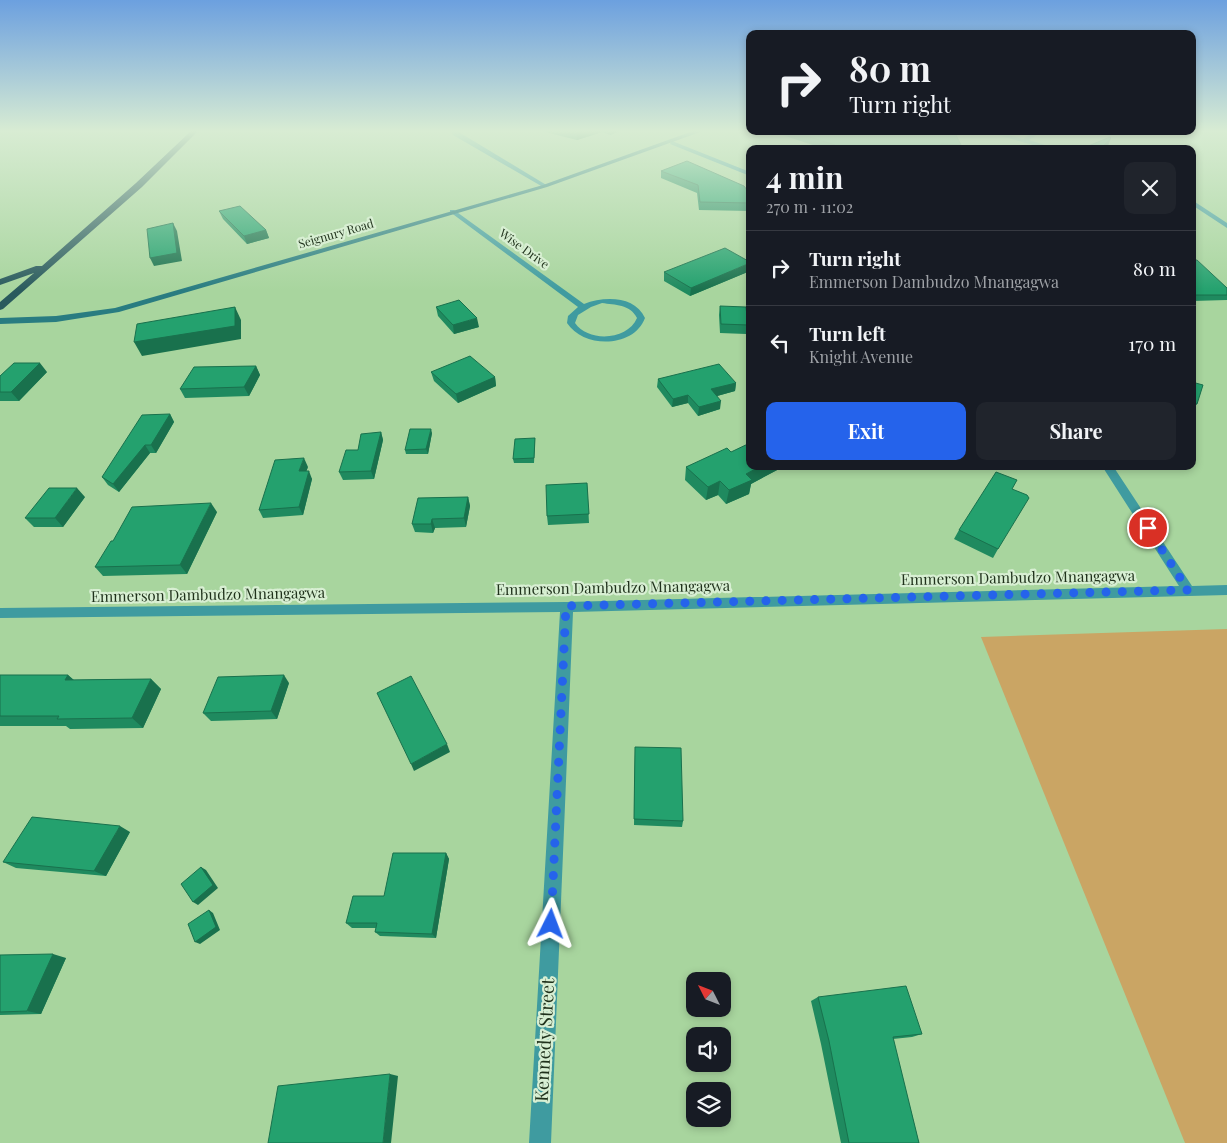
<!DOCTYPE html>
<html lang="en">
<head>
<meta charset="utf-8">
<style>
	body { margin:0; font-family:"Playfair Display",serif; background:#20242c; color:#f1f3f6; height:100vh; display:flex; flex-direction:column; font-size:19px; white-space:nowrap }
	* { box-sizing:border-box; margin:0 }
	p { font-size:16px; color:#9ea1a6 }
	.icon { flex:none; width:28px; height:28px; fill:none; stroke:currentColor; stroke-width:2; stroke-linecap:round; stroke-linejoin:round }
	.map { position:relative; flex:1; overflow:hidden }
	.side { position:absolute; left:746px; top:145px; width:450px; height:325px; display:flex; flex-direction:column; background:#171b24; border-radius:10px; box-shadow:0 2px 8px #0003 }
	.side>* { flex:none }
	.top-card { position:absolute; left:746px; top:30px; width:450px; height:105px; border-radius:10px; box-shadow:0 2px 8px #0003; background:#171b24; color:#f1f3f6; overflow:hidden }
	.needle { width:32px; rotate:312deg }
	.controls { position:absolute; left:686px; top:972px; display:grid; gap:10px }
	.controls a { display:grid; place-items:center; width:45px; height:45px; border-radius:10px; background:#171b24; box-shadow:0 2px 8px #0003; font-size:25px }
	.pin { position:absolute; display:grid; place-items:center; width:42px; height:42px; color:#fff; margin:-21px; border:2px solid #fff; border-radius:50%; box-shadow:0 1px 5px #0007 }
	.me { position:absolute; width:55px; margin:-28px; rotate:3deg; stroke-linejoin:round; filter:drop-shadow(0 0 4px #0008) }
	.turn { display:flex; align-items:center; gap:18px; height:105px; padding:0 20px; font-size:22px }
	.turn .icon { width:65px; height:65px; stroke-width:2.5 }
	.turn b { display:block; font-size:35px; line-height:42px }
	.round { display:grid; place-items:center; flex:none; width:52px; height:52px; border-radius:10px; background:#20242c }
	.headline { display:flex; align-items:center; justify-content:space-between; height:85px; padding:0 20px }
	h1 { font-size:30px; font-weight:700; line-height:38px }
	.button { display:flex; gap:10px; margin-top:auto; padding:10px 20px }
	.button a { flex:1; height:58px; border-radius:10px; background:#2563eb; color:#fff; font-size:20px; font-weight:700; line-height:58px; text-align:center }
	.button a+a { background:#20242c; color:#f1f3f6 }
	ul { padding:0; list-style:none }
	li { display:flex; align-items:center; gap:15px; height:75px; padding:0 20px; border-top:1px solid #363941 }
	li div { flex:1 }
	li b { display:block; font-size:19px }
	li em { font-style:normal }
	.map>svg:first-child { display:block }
	.green { fill:#caa564 }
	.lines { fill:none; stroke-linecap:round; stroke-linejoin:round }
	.minor { fill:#3f9ba0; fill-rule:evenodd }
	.secondary { fill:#297c81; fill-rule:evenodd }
	.trunk { fill:#2a5a5d; fill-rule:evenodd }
	.wall { fill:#1f8a5f }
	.shaded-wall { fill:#19714d }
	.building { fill:#24a16e; stroke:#19714d }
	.route { stroke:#2563eb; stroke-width:9; stroke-dasharray:0 16.2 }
	.labels { text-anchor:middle; stroke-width:4.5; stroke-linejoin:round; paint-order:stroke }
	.far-street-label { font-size:12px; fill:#1f311b; stroke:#d8efd3 }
	.street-label { font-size:15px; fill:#1f311b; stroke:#d8efd3 }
	.near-street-label { font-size:18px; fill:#1f311b; stroke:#d8efd3 }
</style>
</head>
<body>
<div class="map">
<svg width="1227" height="1143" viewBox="0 0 1227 1143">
	<rect width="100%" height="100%" fill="#a8d59e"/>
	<path class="green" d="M1227,629v514h-42l-204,-506z"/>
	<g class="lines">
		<path class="minor" d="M451,131h6l91,55 -5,1 -90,-52z
			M983,131h11l29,8 12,-8h8l-14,9 29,9h-11z
			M672,141l78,31v4l-80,-32z
			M1192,200l35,23v5l-35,-23z
			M450,210h4l130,94c21,-8 51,-8 61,14 -11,30 -61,31 -78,5l1,-7 10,-9 -128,-95zM602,303c13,2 28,1 35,15 -9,22 -48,25 -62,5l3,-8 13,-8z
			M1102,466h11l79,120 35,-1v10l-654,17 -22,531h-22l31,-531 -560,6v-10l567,-6 612,-16z"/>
		<path class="secondary" d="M693,131h10l-156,56 -428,125 -63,10 -56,2v-6l56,-2 59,-8 428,-123z"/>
		<path class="trunk" d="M191,131h7l-56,56 -139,122 -3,1v-8l34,-29 -34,12v-6l36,-13h6l94,-83z"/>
	</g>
	<path class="wall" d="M541,131h79l-10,4 -8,-3 -25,8z
		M770,131h184l7,14 -2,4h-134z
		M661,171l89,23v17l-51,-1 -2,-17 -36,-15z
		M219,211l47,19 3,8 -22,6 -24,-25z
		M1192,260l35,28v12l-35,1z
		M750,271l-60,25 -26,-15v-9z
		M720,306l28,19 -2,9 -26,-1 -1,-18z
		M436,307l43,20 -25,7 -16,-18z
		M256,366l4,9 -11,21 -64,2 -5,-9z
		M47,372l-28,29h-19v-25z
		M431,372l64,5 1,9 -38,17 -24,-22z
		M658,379l78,4 -1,8 -18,5 3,13 -22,7 -10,-13 -16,4 -15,-20z
		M1192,382l5,22 -5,6z
		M170,414l4,8 -18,31h-6l-31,39 -11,-7 -6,-8z
		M381,432l2,8 -9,39 -31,1 -4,-8 19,-22z
		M432,433l-4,21h-22l-1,-4z
		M535,438v5l-1,20h-20l-1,-4z
		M731,452l48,17 -28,15 -2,10 -23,10 -8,-9 -12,5 -21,-20 1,-13z
		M308,467l-2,4 6,8 -9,36 -40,3 -4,-8z
		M587,483l2,40 -41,2 -1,-9z
		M1012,489l-14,60 -5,9 -39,-19 5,-9z
		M85,497l-22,30h-29l-9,-9z
		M468,497l2,9 -4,21 -31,1 -2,5 -18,-1 -3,-8z
		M217,512l-30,62 -84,2 -8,-9 18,-26z
		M0,675h68l6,5 77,-1 10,10 -18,39 -73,1 -4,-3h-66z
		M289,683l-12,36 -66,2 -8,-8z
		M635,754l48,67 -1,6 -48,-2z
		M130,832l-24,44 -90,-8 -13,-6z
		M446,853l3,6 -13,79 -56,-2 -5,-4 1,-4h-24l-6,-5 38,-27z
		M0,955l66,3 -25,56 -41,1z
		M818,997l104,37 -10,3 -19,2 26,104h-78l-20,-99 -10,-43z"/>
	<path class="shaded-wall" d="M582,131h20v1l-25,8v-7z
		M610,131h10l-10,4z
		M1111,138l-3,8 -4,3h-4z
		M942,144l-1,5h-9z
		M173,223l4,8 5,30 -28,5 -4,-8z
		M266,230l3,8 -22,6 -3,-8z
		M750,263v8l-60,25 1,-8z
		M235,307l6,13v19l-99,17 -8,-14z
		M477,318l2,9 -25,7 -1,-9z
		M40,363l7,9 -28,29 -8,-9z
		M256,366l4,9 -11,21 -5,-9z
		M495,377l1,9 -38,17 -2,-9z
		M736,383l-1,8 -25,7 1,-9z
		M688,395v8l-16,4 1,-8z
		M721,401l-1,8 -22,7 1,-9z
		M170,414l4,8 -18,31 -5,-8z
		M431,429l1,4 -4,21 -2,-5z
		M381,432l2,8 -9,39 -3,-8z
		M145,445l5,8 -31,39 -6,-8z
		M304,458l4,9 -5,13 -4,-9z
		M761,466h18v3l-28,15 -2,10 -23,10 3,-14 17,-16z
		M309,471l3,8 -9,36 -4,-8z
		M720,481l-2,14 -12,5 2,-13z
		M77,488l8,9 -22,30 -8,-9z
		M468,497l2,9 -4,21 -2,-9z
		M211,503l6,9 -30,62 -7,-9z
		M432,519l3,9 -2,5 -2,-9z
		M68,675l12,11 -15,-6z
		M284,675l5,8 -12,36 -6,-8z
		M151,679l10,10 -18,39 -11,-10z
		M447,744l3,8 -36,19 -3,-7z
		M120,826l10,6 -24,44 -12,-5z
		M446,853l3,6 -13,79 -4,-4z
		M201,867l5,3 12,18 -20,17 -5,-3z
		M209,910l4,3 7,17 -20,14 -5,-2z
		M53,954l13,4 -25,56 -14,-3z
		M390,1074l8,2 -7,67h-8z"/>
	<path class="building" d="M791,131h163l7,14 -19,-1 -10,5h-106l9,-4z
		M1110,137l1,1 -11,11h-19z
		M687,161l57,25 6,8v9l-50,-1 -2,-17 -37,-14z
		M240,206l26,24 -22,6 -25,-25z
		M173,223l4,30 -27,5 -3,-29z
		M725,248l25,14v1l-59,25 -27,-16z
		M1192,260h5l30,28v7h-35z
		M459,300l18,18 -24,7 -17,-18z
		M720,306l26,1 2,18 -27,-1z
		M235,307v19l-101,16 3,-18z
		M470,356l25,21 -39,17 -25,-22z
		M14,363h26l-29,29h-11v-16z
		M719,364l17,19 -25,6 10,12 -22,6 -11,-12 -15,4 -15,-20z
		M256,366l-12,21 -64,2 14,-22z
		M1192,382l11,3 -6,19 -5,-1z
		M170,414l-19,31h-6l-32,39 -11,-7 40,-62z
		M410,429h21l-5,20 -21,1z
		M381,432l-10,39 -32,1 7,-22h12l3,-16z
		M535,438l-1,20 -21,1 2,-20z
		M750,443v23h11l-15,8 6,6 -23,10 -9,-9 -12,6 -22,-20 41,-19 4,4z
		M304,458l-5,13h10l-10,36 -40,3 16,-50z
		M996,472l21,8 -5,9 15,6 2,3 -31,51 -39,-19z
		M587,483l2,31 -42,2 -1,-31z
		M49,488h28l-22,30h-30z
		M468,497l-4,21 -32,1 -1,5h-19l6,-26z
		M211,503l-31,62 -85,2 16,-26h2l19,-34z
		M0,675h68l-3,5 86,-1 -19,39 -75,1 2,-3h-59z
		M284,675l-13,36 -68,2 15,-36z
		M411,676l36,68 -36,20 -34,-71z
		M635,747l46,1 2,73 -49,-2z
		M32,817l88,9 -26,45 -91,-9z
		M393,853h53l-14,81 -57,-2 2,-9h-31l7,-27h31z
		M201,867l12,18 -20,17 -12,-18z
		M209,910l7,17 -21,15 -7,-18z
		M53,954l-26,57 -27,1v-57z
		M906,986l16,48 -29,3 26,106h-70l-20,-102 -11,-44z
		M390,1074l-7,69h-115l10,-57z"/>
	<linearGradient id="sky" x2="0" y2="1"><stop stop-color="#6ca0df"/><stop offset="0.45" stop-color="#d8ecd3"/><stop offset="1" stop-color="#d8ecd3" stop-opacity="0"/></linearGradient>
	<rect width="1227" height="291" fill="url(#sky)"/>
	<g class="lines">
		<path class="route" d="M551,924l15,-318 622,-16 -40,-62"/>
	</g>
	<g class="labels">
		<g class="far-street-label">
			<text transform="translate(336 234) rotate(-16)" y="4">Seignury Road</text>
			<text transform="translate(524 249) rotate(36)" y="4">Wise Drive</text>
		</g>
		<g class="street-label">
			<text transform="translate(1018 578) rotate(-1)" y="5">Emmerson Dambudzo Mnangagwa</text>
			<text transform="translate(613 588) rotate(-1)" y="5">Emmerson Dambudzo Mnangagwa</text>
			<text transform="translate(208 595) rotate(-1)" y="5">Emmerson Dambudzo Mnangagwa</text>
		</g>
		<g class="near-street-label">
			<text transform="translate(545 1040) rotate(-87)" y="6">Kennedy Street</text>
		</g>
	</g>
</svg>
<div class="controls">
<a><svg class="needle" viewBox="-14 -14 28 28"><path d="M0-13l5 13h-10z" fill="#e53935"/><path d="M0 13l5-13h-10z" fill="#9ea1a6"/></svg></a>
<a><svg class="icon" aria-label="sound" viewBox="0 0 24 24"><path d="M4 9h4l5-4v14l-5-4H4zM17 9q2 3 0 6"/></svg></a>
<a><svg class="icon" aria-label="layers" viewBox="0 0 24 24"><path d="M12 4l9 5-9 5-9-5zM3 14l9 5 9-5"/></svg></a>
</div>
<div class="pin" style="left:1148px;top:528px;background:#d93025"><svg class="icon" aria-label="arrive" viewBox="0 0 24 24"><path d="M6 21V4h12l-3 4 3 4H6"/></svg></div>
<svg class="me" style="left:551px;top:924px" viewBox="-20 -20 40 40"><path d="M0-17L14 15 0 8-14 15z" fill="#2563eb" stroke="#fff" stroke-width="4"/></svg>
<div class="top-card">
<div class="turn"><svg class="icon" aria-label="right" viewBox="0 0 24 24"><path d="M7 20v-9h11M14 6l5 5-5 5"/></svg><div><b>80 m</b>Turn right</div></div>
</div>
<section class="side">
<div class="headline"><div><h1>4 min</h1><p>270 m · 11:02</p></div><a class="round"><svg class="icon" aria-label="close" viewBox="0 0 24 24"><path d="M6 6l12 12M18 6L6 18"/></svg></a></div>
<ul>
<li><svg class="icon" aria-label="right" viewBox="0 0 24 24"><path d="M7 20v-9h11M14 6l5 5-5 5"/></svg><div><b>Turn right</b><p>Emmerson Dambudzo Mnangagwa</p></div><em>80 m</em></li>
<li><svg class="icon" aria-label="left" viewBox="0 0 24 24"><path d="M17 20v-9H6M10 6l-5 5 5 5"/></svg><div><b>Turn left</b><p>Knight Avenue</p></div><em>170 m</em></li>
</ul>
<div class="button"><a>Exit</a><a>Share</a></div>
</section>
</div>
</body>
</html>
